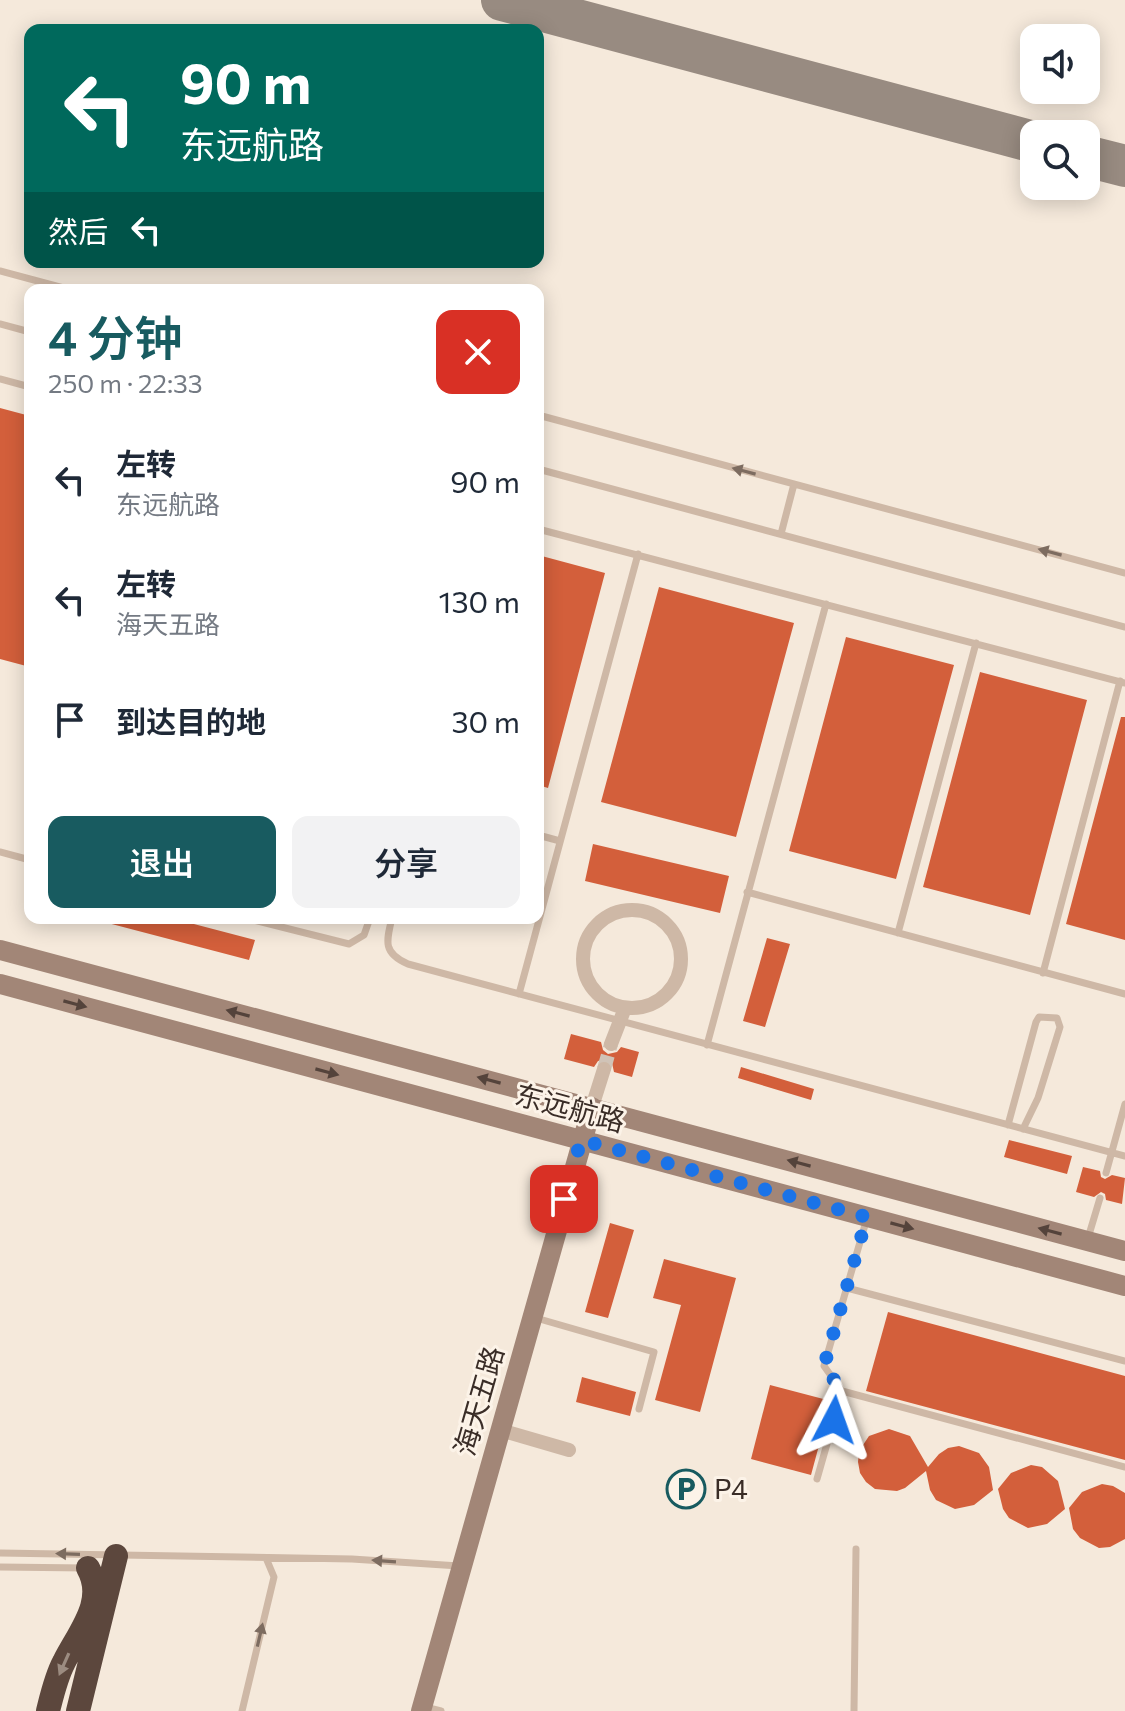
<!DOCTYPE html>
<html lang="zh">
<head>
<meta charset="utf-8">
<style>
	body { margin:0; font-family:Commissioner,"Noto Sans SC",sans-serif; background:#f2f2f3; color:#1f2937; height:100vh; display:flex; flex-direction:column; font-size:30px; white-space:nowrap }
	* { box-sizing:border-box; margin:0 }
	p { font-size:26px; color:#747a83 }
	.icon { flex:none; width:44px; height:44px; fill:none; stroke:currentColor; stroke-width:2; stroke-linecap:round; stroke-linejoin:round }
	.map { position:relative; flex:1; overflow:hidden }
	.details { position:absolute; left:24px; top:284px; width:520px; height:640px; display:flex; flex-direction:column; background:#fff; border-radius:16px; box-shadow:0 4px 20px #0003 }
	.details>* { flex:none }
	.guide { position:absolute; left:24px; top:24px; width:520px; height:244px; border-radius:16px; box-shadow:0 4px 20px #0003; background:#00695c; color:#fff; overflow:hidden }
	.controls { position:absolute; left:1020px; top:24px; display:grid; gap:16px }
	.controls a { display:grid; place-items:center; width:80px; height:80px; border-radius:16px; background:#fff; box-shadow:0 4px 20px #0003; font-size:40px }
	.pin { position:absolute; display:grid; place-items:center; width:68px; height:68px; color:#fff; margin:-34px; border-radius:16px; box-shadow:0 4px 12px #0006 }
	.me { position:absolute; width:88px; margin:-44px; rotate:4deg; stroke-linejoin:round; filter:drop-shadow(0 0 6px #0008) }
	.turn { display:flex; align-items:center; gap:28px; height:168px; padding:0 24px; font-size:36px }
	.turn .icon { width:104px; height:104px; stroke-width:2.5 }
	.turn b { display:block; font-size:56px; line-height:68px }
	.then { display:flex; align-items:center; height:76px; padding:0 24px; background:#0003; gap:16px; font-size:30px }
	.round { display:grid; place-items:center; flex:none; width:84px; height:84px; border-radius:16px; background:#f2f2f3 }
	.head { display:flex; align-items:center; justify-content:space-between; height:136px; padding:0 24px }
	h1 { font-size:48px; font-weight:600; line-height:60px; color:#185b60 }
	.action { display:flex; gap:16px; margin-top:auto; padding:16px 24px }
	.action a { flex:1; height:92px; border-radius:16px; background:#185b60; color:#fff; font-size:32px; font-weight:600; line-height:92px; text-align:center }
	.action a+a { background:#f2f2f3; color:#1f2937 }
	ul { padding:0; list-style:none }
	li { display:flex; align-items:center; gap:24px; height:120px; padding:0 24px }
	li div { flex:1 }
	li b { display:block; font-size:30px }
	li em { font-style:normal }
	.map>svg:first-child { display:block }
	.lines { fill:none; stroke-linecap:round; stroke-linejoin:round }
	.taxiway { stroke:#988b81; stroke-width:42 }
	.building { fill:#d35f3b }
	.street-tunnel { stroke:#d0c3b7; stroke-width:14; stroke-dasharray:14 7; stroke-linecap:butt }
	.lane { stroke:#ceb8a6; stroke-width:7 }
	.street { stroke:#ceb8a6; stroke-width:14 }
	.secondary { stroke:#a28677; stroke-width:20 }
	.highway { stroke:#5c473d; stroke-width:24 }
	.oneway { fill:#7d6c60 }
	.oneway2 { fill:#54433b }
	.oneway3 { fill:#9c8c81 }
	.route { stroke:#1a73e8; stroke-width:14; stroke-dasharray:0 25.2 }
	.labels { text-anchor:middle; stroke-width:6; stroke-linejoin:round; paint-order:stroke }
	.street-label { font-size:28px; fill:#3a2d27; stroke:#fcf3e8 }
	.poi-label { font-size:28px; fill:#3a2d27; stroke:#fcf3e8; text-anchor:start }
</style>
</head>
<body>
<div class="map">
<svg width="1125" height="1711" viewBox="0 0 1125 1711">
	<rect width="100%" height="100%" fill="#f5e9db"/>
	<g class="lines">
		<path class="taxiway" d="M502,0l532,142
			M1086,156l39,10"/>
	</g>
	<path class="building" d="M0,408l30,8v251l-30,-8z
		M538,555l67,18 -57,215 -10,-3z
		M659,587l135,36 -58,214 -135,-35z
		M846,637l108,28 -58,214 -107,-28z
		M980,672l107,28 -57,215 -107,-28z
		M1121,717h4v223l-59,-16z
		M593,844l136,32 -9,37 -135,-32z
		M104,918h67l84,22 -6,20 -145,-38z
		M767,938l23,6 -25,83 -22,-6z
		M571,1034l30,8 2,8 5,4 9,-2 4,-5 18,5 -7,25 -18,-5 -2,-9 -6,-4 -8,2 -4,6 -30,-8z
		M741,1067l73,22 -3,11 -73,-22z
		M1009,1140l63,16 -5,18 -63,-17z
		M1083,1167l17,4 1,6 4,2 7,-4 13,3 -3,26 -16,-4 -1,-6 -4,-2 -7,5 -18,-5z
		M610,1223l24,7 -26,88 -23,-6z
		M664,1259l72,19 -36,134 -45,-12 26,-95 -28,-7z
		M888,1312l237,64v84l-259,-69z
		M582,1377l54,15 -6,24 -54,-14z
		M770,1385l61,16 -20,74 -60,-16z
		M889,1429l21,7 18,31 11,-13 9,-6 11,-2 20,7 10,14 4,23 -19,15 -19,4 -19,-9 -6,-10 -4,-19 -21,17 -8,3 -22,-2 -9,-7 -6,-9 -2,-11 1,-11 10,-15z
		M1031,1465l11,2 16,14 7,28 -18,15 -19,4 -19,-10 -6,-9 -5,-20 13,-16z
		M1102,1484l11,2 12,7v46l-15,8 -11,1 -19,-10 -7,-9 -4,-21 13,-16z"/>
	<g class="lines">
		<path class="street-tunnel" d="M604,1069l7,-25"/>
		<path class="lane" d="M0,271l71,19
			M0,324l30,8
			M0,379l30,8
			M538,415l587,158
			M538,469l587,158
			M538,529l587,154
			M781,534l13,-50
			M538,835l22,6
			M0,852l30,8
			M747,892l378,102
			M246,918l103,26 15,-9 6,-17
			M392,918c-6,24 -9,35 16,46l717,192
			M898,933l78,-290
			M1043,973l77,-292
			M519,994l119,-440
			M707,1045l119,-441
			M1008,1125l28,-103 3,-5 18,1 3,9 -22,71 -15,31
			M1106,1173l19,-69
			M867,1218l-43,148 18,25 283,76
			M1088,1238l12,-40
			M847,1288l278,73
			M536,1318l118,34 -15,57
			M817,1479l25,-88
			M0,1553l352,6 107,7
			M0,1567l86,1
			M425,1707l16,4
			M242,1711l32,-134 -8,-19
			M854,1711l2,-162"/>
		<path class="street" d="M583 959a49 49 0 1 1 98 0a49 49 0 1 1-98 0Z
			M611,1044l14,-36
			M592,1107l12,-38
			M500,1430l69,20"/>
		<path class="secondary" d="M0,950l1125,301
			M0,984l1125,302
			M421,1711l171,-604"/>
		<path class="highway" d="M48,1711c4,-16 8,-34 16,-49 15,-30 43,-61 24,-94
			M78,1711l38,-155"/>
	</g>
	<defs><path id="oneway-solid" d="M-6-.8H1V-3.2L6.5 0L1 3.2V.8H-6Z" transform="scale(2)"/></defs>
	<g class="oneway">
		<use href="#oneway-solid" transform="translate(744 471) rotate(-165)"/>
		<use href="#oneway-solid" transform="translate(1050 552) rotate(-165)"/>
		<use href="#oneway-solid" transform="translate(68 1554) rotate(-178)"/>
		<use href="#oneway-solid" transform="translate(384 1561) rotate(-176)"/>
		<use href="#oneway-solid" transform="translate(260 1635) rotate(-77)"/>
	</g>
	<g class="oneway2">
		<use href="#oneway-solid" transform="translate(75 1004) rotate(15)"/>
		<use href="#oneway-solid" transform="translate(238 1013) rotate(-165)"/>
		<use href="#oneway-solid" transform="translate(327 1072) rotate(15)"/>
		<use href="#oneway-solid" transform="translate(489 1080) rotate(-165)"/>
		<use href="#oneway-solid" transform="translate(799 1163) rotate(-165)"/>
		<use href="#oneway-solid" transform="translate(902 1226) rotate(15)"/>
		<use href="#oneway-solid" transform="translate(1050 1231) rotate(-165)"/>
	</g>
	<use class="oneway3" href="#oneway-solid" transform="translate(64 1664) rotate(114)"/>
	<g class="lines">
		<path class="route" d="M564,1199l17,-59 286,77 -43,149 18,25 -8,29"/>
	</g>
	<defs>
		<symbol id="parking-ring" viewBox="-11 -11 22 22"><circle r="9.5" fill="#fcf3e8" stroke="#185b60" stroke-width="1.5"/><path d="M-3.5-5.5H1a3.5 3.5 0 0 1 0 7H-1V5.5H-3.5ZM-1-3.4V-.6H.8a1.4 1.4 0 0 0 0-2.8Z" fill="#185b60"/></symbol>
	</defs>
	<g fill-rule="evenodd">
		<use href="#parking-ring" x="664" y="1467" width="44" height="44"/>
	</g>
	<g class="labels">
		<g class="street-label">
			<text transform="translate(570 1108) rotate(15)" y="10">东远航路</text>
			<text transform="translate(479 1401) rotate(-74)" y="10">海天五路</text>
		</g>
		<g class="poi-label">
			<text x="714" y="1499">P4</text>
		</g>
	</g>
</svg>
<div class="controls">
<a><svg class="icon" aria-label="sound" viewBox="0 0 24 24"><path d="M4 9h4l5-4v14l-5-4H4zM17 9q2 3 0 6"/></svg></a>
<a><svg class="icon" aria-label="search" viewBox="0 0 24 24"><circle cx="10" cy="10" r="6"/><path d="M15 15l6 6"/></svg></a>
</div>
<div class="pin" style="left:564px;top:1199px;background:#d93025"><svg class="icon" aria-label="arrive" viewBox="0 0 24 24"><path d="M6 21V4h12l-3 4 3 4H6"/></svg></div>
<svg class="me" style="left:834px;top:1420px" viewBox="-20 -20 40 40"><path d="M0-17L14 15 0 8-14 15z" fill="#1a73e8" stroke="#fff" stroke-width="4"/></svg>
<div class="guide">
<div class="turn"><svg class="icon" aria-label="left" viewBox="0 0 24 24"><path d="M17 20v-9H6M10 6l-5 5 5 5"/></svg><div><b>90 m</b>东远航路</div></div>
<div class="then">然后<svg class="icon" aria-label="left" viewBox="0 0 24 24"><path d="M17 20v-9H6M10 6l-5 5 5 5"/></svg></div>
</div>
<section class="details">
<div class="head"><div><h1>4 分钟</h1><p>250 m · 22:33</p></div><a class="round" style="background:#d93025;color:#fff"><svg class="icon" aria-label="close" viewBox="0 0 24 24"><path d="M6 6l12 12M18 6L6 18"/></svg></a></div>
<ul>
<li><svg class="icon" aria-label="left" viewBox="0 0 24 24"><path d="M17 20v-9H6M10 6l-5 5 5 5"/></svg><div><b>左转</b><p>东远航路</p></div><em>90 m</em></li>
<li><svg class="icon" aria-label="left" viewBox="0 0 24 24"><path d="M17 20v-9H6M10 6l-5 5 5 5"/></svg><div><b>左转</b><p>海天五路</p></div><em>130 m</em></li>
<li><svg class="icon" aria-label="arrive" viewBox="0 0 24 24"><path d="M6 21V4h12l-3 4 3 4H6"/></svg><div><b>到达目的地</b></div><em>30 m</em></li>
</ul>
<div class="action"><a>退出</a><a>分享</a></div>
</section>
</div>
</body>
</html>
